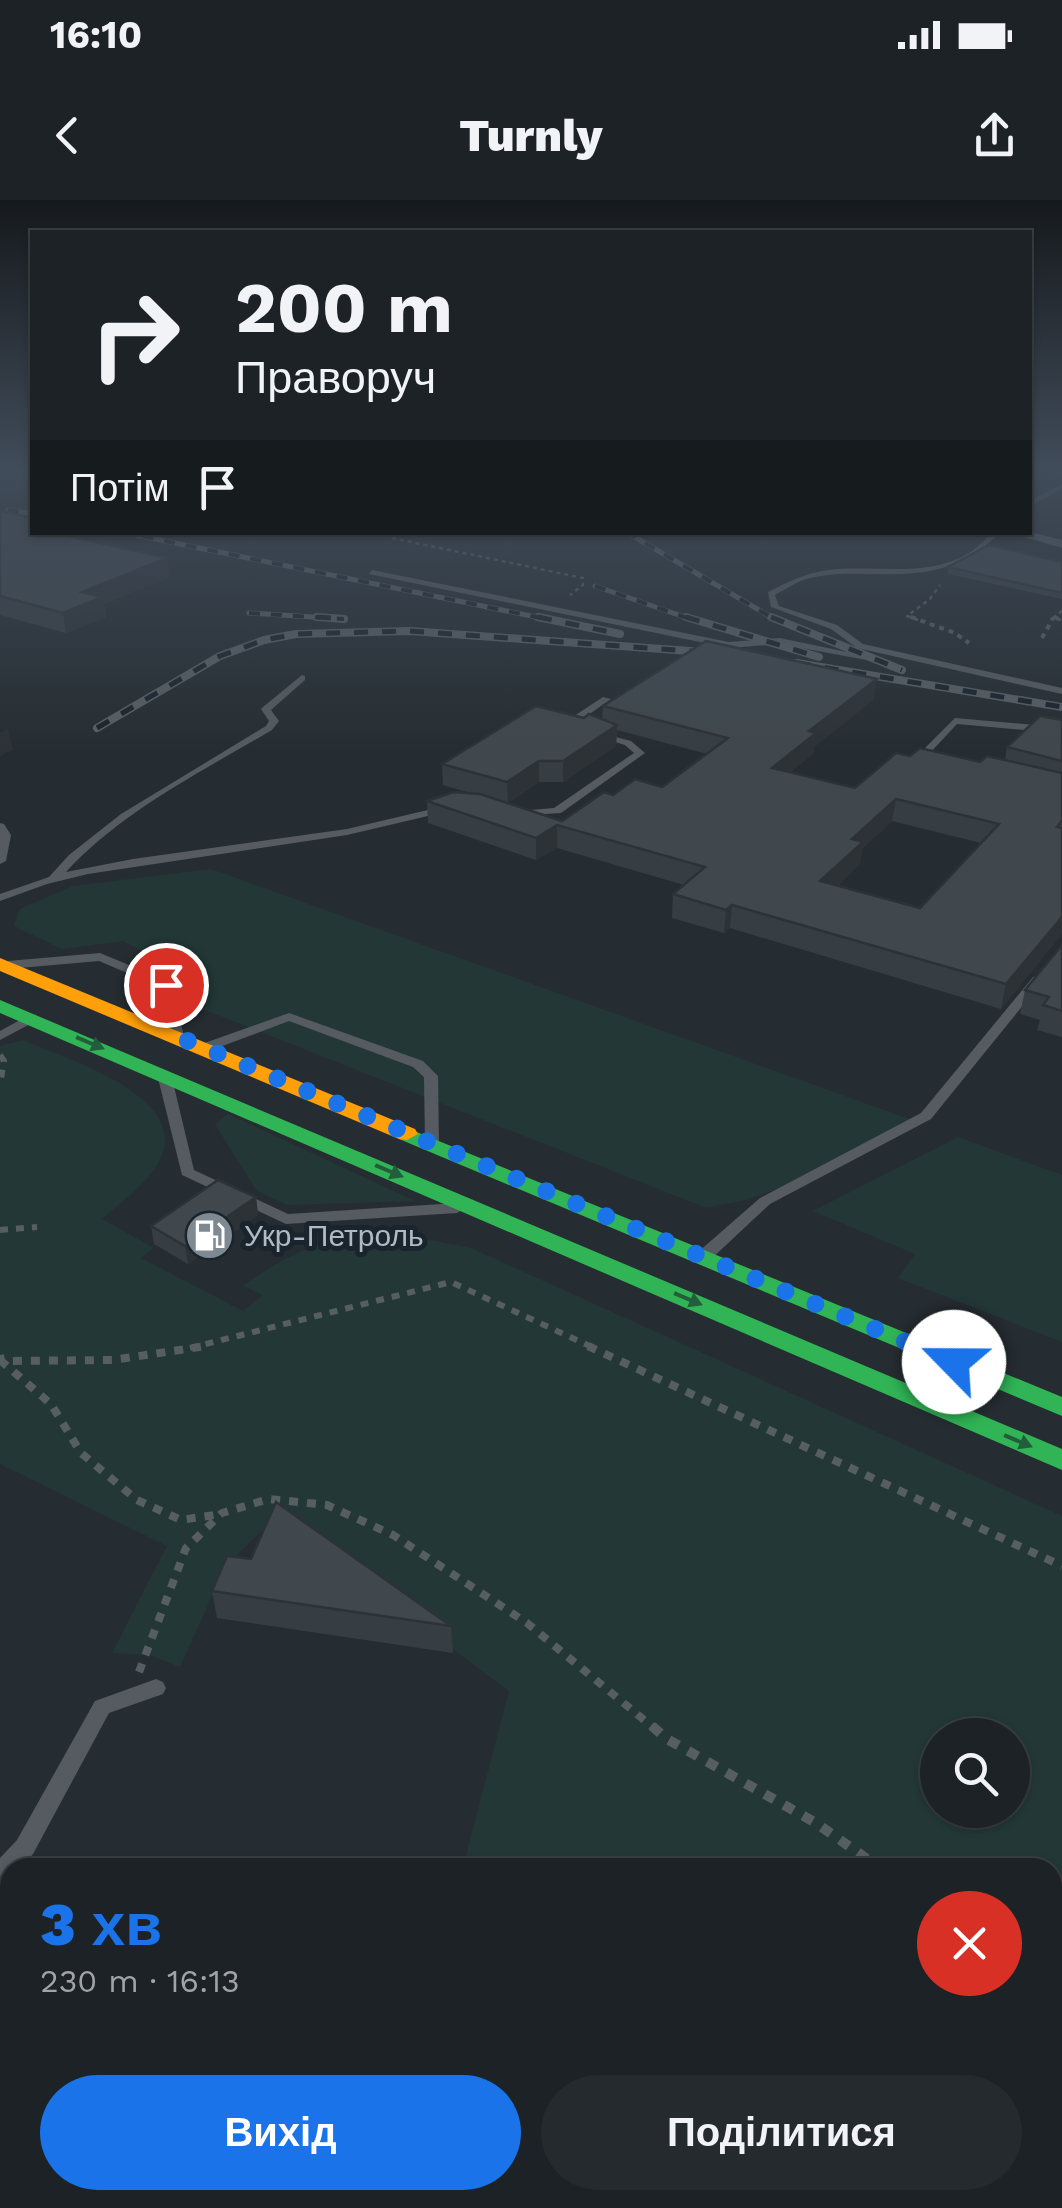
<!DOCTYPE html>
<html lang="uk">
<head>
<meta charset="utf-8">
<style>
	body { margin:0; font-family:"Work Sans",sans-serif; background:#252a2e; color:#f1f3f6; height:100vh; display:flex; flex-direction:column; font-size:38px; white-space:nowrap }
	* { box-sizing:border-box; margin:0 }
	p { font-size:32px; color:#a0a4a7 }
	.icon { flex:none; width:55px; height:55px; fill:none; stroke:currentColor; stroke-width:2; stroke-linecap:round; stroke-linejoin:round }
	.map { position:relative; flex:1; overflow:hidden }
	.sheet { position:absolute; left:0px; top:1658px; width:1062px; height:352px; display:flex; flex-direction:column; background:#1c2226; border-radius:30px 30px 0 0; box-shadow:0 2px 8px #0004,0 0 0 2px #3a3f43 }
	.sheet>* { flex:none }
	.guide { position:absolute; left:30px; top:30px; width:1002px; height:305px; border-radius:0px; box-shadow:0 2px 8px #0004,0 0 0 2px #3a3f43; background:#1c2226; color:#f1f3f6; overflow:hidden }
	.buttons { position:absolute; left:920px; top:1518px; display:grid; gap:20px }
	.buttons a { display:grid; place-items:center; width:110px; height:110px; border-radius:50%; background:#1c2226; box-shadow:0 2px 8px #0004,0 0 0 2px #3a3f43; font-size:50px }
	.pin { position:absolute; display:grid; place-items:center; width:85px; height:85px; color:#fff; margin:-42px; border:5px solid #fff; border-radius:50%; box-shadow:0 2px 10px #0007 }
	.me { position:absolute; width:110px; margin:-55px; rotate:293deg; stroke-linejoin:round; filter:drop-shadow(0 0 8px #0008) }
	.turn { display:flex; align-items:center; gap:35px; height:210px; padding:0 40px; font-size:45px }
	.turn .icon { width:130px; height:130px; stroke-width:2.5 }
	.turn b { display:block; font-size:70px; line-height:85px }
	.then { display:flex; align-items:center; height:95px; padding:0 40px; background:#0003; gap:20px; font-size:38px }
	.round { display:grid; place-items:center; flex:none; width:105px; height:105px; border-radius:52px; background:#252a2e }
	.headline { display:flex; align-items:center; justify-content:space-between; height:170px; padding:0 40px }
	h1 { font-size:60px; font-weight:800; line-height:75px; color:#1a73e8 }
	.cta { display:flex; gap:20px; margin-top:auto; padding:20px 40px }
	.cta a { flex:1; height:115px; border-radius:60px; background:#1a73e8; color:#fff; font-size:40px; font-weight:800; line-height:115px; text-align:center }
	.cta a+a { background:#252a2e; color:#f1f3f6 }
	.status { display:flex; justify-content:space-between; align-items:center; height:70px; padding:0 50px; background:#1c2226; direction:ltr }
	.status svg { height:28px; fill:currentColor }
	header { display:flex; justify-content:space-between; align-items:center; height:130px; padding:0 40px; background:#1c2226; font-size:45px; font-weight:800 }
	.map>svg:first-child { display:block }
	.green { fill:#233737; fill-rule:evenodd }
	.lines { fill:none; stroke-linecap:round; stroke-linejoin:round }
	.path-far4 { stroke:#575e62; stroke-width:2.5; stroke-dasharray:4 4; stroke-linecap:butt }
	.path-far3 { stroke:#575e62; stroke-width:4; stroke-dasharray:5 5; stroke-linecap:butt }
	.path-far2 { stroke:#575e62; stroke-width:6; stroke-dasharray:8 8; stroke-linecap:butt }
	.path-far1 { stroke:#575e62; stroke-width:8; stroke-dasharray:9 9; stroke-linecap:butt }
	.path { stroke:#575e62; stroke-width:10; stroke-dasharray:11 11; stroke-linecap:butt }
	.lane { fill:#555b60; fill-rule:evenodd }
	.street { fill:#555b60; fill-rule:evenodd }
	.fast { fill:#30b455; fill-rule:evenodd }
	.slow { fill:#ff9f0a; fill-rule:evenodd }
	.rail-far1-casing { stroke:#585f64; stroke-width:5 }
	.rail-casing { stroke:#585f64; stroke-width:8 }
	.rail-far1 { stroke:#19242c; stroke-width:4; stroke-dasharray:11; stroke-linecap:butt }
	.rail { stroke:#19242c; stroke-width:5; stroke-dasharray:14; stroke-linecap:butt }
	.wall { fill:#373e43; fill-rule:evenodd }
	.shaded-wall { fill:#2d3237 }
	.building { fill:#40484e; stroke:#2d3237; stroke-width:2.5; fill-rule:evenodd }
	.oneway { fill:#225e3c }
	.route { stroke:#1a73e8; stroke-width:18; stroke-dasharray:0 32.4 }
	.labels { text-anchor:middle; stroke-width:10; stroke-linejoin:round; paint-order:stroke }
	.poi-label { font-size:30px; fill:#aebac5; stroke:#19242c; text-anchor:start }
</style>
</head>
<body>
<div class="status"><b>16:10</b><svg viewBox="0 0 49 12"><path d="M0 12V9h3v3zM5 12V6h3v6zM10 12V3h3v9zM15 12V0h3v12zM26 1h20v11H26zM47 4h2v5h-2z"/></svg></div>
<header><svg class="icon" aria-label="back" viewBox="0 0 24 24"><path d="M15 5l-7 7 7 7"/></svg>Turnly<svg class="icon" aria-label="share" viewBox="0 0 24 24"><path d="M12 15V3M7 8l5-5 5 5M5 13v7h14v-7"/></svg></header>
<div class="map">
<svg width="1062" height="2008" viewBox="0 0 1062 2008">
	<rect width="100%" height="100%" fill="#262d32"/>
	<path class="green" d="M211,669l701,251c-66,34 -134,81 -208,87l-504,-199 -5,-29 -72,-38 -61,8 -48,-23 6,-17 53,-23z
		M23,840c45,20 183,60 130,131 -13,18 -35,33 -51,48l52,29 -13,10 102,53 20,-16 -20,-9c82,-60 132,-58 228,-38l591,268v545l-9,-2 -1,-191 -589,-1 46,-176 -234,-174 -50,50 -45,100 -30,-12 -38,-2 55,-107 -167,-82v-418zM938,1535h74v75h-74z
		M228,914l187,87 -128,4 -30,-14 -42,-67z
		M958,937l104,38v167l-164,-64 17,-24 -102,-43z
		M574,2000h342v8h-343z"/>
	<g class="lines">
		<path class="path-far4" d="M392,338l191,40v7l-13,10
			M918,420l-11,-4 23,-17 10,-14
			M1061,420l-8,-2 9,-7"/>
		<path class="path-far3" d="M911,417l44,16 14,10
			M1054,417l8,3
			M1042,438l11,-20"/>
		<path class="path-far2" d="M0,855l4,6 -4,24
			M0,1030l37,-3
			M190,1148l261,-66 143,66"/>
		<path class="path-far1" d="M588,1146l474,220
			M0,1155l1,6 112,-1 93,-14
			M0,1160l51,44 30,49 56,47 44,20 40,-6
			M139,1472l47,-124 36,-35 47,-14 58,6 66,30 134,88 128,106"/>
		<path class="path" d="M652,1526l15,13 149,84 64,45"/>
		<path class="lane" d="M1062,284v5l-32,17v-5z
			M993,332h8c-44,42 -78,43 -136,42 -21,-1 -43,0 -62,6 -10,4 -19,10 -28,15l4,11 58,19 26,19 199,44v6l-205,-46 -26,-19 -60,-22 -3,-15c20,-10 37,-19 60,-22 46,-6 98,9 141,-17 8,-5 16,-14 24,-21z
			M372,370l357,72 51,-4 96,20 -4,3 -92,-17 -51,4 -360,-74z
			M302,475l3,1v4l-34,30 8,11 -7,9c-71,42 -150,81 -206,142l67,-13 214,-30 98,-23 5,3 -1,2 -102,24 -259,39 -41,10 -47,17v-7l49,-17 20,-22 52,-41 145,-88 3,-5 -8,-12 2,-2z
			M603,497l8,2 -33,23 5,4 -2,2h-6l-7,-4v-4z
			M955,518l81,7 26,6v6l-26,-6 -79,-7 -28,30 10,4v4l-19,-5v-4z
			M596,532l35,9 14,12 -84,60 -47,3 -1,-2 5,-3 36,-3 80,-55 -9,-8 -29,-9z
			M0,623l4,1 7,11 -5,26 -6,3z
			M100,753l70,29 14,54 -2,3 -5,1 -7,-4 -10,-49 -61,-26 -91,8 -6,-4 6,-4z
			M1037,776l4,1v6l-110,136 -161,85 -61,57h-12l-2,-4 2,-4 63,-55 161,-85 112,-136z
			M289,813l134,48 15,15 1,68 -2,3 -5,1 -7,-4 -1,-67 -11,-10 -124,-46 -80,30h-10l-2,-3 2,-3z
			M31,814l5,1 1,3 -1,3 -36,19v-9z
			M164,870l7,4 23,96 94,44 169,-11 8,5 -8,5 -171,11 -104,-49 -25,-101z
			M156,1479l7,3 3,6 -3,6 -54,19 -76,141 -12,14h-11v11l-10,6v-27l17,-18 78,-139z"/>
		<path class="street" d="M1007,332h23l32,8v8z"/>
		<path class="fast" d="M0,800l1062,449v21l-1062,-457z
			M407,928l655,269v19l-663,-277 -3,-5 3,-5z"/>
		<path class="slow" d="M0,758l415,171 3,5 -11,6 -8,-1 -399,-168z"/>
		<defs>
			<path id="rail-far1" d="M8,310l24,4
				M121,332l430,88
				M626,332l150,88
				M595,386l98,34
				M249,413l95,6"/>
			<path id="rail" d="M317,417l27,2
				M538,417l82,17
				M686,417l133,40
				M771,417l131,53
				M797,463l265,44
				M97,528l123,-72 44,-16 32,-6 114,-3 308,22"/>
		</defs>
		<use href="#rail-far1" class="rail-far1-casing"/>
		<use href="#rail" class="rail-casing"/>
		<use href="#rail-far1" class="rail-far1"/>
		<use href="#rail" class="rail"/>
	</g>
	<path class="wall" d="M0,311l70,26 97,21 3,19 -66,27 2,13 -40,16 -66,-18z
		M1062,362v37l-114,-25v-7z
		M874,499l-60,48 -1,7 -23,18 65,16 55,-32 70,6 25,-2 2,-13 55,-27v214l-61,75 -271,-81 -6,5 -52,-15 1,-24 11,-9 -127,-37 -21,12 -108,-37 -1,-22 47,-7 -31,-9 -1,-21 142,-46 18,1 1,-13zM617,530l90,24 -45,33 -49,8 -51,26 -54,-18 31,-21h24l53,-36zM892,621l89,22 -61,65 -83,-22 23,-22 2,-15z
		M1062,745v92l-25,-7 3,-10 -20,-6 5,-24z
		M256,997l2,18 -70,49 -34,-20 -3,-18z
		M212,1391l239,35 2,27 -236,-35z"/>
	<path class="shaded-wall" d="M70,332l2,12 -23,-11z
		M167,358l3,19 -66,27 2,13 -40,16 -3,-20 19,-21z
		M877,479l-3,20 -60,48 -1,7 -43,35 2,-21 37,-37z
		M617,525l-1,21 -53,36v-21z
		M8,529l5,21 -13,6v-23z
		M539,561v21l-31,21 -1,-21z
		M896,599l-4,22 -30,28 -2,15 -43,40 3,-23 32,-42z
		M557,625v23l-21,12v-22z
		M732,705l-2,23 -6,5 2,-23z
		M1062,717v17l-61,75 5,-25z
		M256,997l2,18 -70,49 -3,-18z"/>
	<path class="building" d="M0,311l32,7v14h18l117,26 -85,34 20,5 -39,16 -63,-17z
		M989,345l73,17v31l-114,-26z
		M706,441l171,38 -68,52 7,2 -44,35 83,20 41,-35 14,3 10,-8 60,14 7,-6 75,17v48l-5,6 5,1v89l-56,67 -274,-79 -6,5 -53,-16 32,-27 -148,-42 -21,13 -109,-37 27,-9 26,2 82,27 42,-29 9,3 22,-16 27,8 66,-49 -125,-32zM896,599l103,25 -79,84 -100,-27 43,-39 -11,-3z
		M536,506l48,12 5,-4 28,11 -54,36h-24l-32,21 -65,-18z
		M1040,516l22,4v41l-55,-14z
		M1062,745v66l-19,-6 6,-8 -24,-7z
		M218,980l38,17 -71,49 -34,-20z
		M276,1302l175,124 -239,-35 15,-35 24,3z
		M962,2001l49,7h-48z"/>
	<defs><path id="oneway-solid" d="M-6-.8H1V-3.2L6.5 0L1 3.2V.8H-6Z" transform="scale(2.5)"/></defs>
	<g class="oneway">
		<use href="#oneway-solid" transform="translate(90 843) rotate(23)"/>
		<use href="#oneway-solid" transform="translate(389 971) rotate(23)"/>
		<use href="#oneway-solid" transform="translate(688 1099) rotate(23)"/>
		<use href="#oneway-solid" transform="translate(1018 1241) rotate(23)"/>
	</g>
	<linearGradient id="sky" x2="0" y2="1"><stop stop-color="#15191c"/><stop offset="0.49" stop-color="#414c5a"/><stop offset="1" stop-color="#414c5a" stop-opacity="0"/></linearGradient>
	<rect width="1062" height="550" fill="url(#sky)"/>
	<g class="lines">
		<path class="route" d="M166,785l10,51 778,326"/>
	</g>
	<defs>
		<symbol id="fuel-disc" viewBox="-11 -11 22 22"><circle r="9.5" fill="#7e8992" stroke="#19242c"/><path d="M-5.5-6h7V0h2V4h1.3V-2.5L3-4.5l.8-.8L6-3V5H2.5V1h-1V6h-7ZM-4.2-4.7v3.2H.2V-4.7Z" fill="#fff"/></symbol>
	</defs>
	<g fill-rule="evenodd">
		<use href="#fuel-disc" x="182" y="1008" width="55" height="55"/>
	</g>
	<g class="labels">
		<g class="poi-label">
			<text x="244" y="1046">Укр-Петроль</text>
		</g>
	</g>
</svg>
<div class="buttons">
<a><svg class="icon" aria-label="search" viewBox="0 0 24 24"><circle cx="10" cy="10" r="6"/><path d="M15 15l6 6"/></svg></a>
</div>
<div class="pin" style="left:166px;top:785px;background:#d93025"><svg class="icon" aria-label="arrive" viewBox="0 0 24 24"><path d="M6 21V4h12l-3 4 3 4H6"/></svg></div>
<svg class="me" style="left:954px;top:1162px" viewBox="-20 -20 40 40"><circle r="19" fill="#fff"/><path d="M0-13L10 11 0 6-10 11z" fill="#1a73e8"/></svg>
<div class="guide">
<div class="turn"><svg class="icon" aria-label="right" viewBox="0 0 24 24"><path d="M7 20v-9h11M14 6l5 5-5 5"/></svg><div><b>200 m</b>Праворуч</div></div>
<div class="then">Потім<svg class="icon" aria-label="arrive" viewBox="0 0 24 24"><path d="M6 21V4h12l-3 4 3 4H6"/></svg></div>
</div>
<section class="sheet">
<div class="headline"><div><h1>3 хв</h1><p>230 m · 16:13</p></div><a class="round" style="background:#d93025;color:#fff"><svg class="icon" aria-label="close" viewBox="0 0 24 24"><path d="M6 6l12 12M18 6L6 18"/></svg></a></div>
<div class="cta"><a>Вихід</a><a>Поділитися</a></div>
</section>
</div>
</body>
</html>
